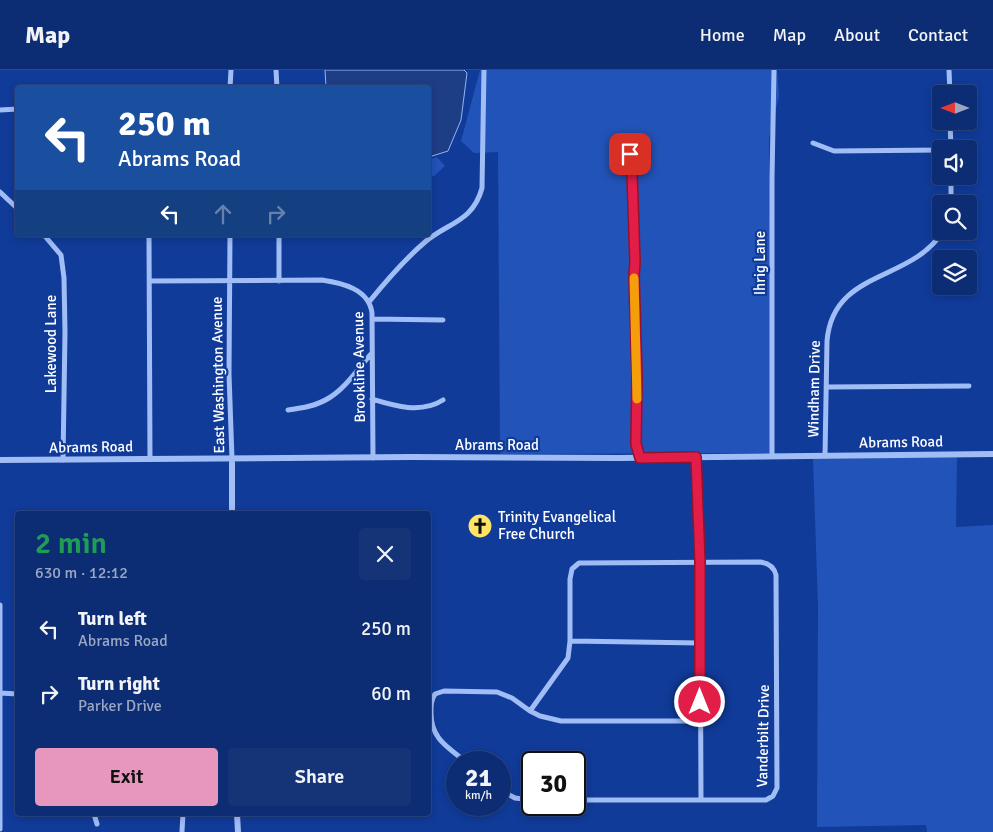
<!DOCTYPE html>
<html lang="en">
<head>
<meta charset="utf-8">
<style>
	body { margin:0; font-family:Signika,sans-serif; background:#153478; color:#f1f3f6; height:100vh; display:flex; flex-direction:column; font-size:19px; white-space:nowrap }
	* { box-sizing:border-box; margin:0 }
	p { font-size:16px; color:#9aa7c4 }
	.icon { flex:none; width:28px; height:28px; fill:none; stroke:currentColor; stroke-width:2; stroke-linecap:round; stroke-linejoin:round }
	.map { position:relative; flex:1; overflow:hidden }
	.details { position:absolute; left:15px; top:441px; width:416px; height:305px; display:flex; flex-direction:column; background:#0c2c73; border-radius:5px; box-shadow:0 2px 8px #0003,0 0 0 1px #2c4885 }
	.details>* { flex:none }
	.guide { position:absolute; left:15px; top:15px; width:416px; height:152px; border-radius:5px; box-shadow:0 2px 8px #0003,0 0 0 1px #2c4885; background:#1a4fa0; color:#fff; overflow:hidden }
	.needle { width:32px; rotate:270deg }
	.fabs { position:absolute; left:932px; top:15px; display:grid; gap:10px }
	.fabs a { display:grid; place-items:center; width:45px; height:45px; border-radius:5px; background:#0c2c73; box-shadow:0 2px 8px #0003,0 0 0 1px #2c4885; font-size:25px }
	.speed { position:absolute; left:446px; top:681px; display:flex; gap:10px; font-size:25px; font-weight:700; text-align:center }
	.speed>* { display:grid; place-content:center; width:65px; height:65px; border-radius:50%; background:#0c2c73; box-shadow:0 2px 8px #0003,0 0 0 1px #2c4885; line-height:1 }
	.speed small { font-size:12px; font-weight:400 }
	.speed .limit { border:2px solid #111; border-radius:8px; background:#fff; color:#111 }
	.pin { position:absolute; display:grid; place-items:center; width:42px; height:42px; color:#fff; margin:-21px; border-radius:10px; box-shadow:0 2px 8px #0006 }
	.me { position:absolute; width:55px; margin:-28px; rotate:0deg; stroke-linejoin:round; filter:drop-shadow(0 0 4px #0008) }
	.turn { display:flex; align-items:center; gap:18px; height:105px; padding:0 20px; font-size:22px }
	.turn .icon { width:65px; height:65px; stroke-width:2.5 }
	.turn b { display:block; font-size:35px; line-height:42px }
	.lanes { display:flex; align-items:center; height:48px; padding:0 20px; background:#0003; justify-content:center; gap:25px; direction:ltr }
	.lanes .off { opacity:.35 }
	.round { display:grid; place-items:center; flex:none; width:52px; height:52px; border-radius:5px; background:#153478 }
	.head { display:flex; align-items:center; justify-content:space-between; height:85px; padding:0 20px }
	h1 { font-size:30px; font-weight:600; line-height:38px; color:#1e9e55 }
	.button { display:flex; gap:10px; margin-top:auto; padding:10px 20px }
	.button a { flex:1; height:58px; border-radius:5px; background:#e797bd; color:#111; font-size:20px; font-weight:600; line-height:58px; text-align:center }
	.button a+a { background:#153478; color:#f1f3f6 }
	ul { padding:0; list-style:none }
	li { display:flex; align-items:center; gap:15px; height:65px; padding:0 20px }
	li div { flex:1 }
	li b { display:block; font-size:19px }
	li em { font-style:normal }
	header { display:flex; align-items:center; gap:30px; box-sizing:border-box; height:70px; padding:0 25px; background:#0c2c73; border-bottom:1px solid #2c4885 }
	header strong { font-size:24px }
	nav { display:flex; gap:28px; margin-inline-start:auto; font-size:18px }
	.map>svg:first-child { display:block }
	.green { fill:#2253b8 }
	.water { fill:#1d3d85; stroke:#93b5f8 }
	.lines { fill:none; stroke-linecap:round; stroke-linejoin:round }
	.minor { stroke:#a1bdf5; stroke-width:5 }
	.tertiary { stroke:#a1bdf5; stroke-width:6 }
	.route-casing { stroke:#92132f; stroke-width:12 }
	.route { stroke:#e11d48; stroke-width:9 }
	.slow { stroke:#f59e0b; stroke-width:9 }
	.labels { text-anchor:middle; stroke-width:4.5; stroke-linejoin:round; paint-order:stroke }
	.street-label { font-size:15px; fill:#fff; stroke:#103b99 }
	.poi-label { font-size:15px; fill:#fff; stroke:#103b99; text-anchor:start }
</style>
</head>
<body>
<header>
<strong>Map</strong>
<nav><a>Home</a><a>Map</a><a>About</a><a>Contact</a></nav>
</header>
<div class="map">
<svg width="993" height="762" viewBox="0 0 993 762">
	<rect width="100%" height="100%" fill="#103b99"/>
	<path class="green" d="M480,0h297l2,26 -10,42 4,315 -273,1 -2,-302 -24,1 -13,-12z
		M437,87l8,9 -11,10h-5v-16z
		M957,387l-1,70 37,-2v307h-66l-1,-7 -109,2 1,-220 -5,-148z"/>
	<path class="water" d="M325,0h139l3,3 -6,47 -13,31 -19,6v-69l-103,-1z"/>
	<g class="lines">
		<path class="minor" d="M276,0l1,18
			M949,0l1,24
			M230,18l1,-18
			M0,40l18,-1
			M950,51l1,28
			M627,66l5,37 3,89 -1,14 3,101 -1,67 4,14
			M813,73l21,8 107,-1
			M0,122l18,17
			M951,134v-28
			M44,165l17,20 3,23 1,54 -2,128
			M149,165l1,224
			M230,165l-1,139 3,85
			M149,211l173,-1c20,3 47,9 50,33l1,145
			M279,211v-46
			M369,232c17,-21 35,-42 56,-60 22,-19 48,-20 57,-54l2,-118
			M372,249l71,1
			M827,317l142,-1
			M372,329c23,7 49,15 71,1
			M288,340c14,-2 28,-4 41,-12 17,-10 29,-30 43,-45
			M772,386v-278l2,-108
			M825,386l2,-115c6,-72 84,-58 116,-110
			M696,387l4,106 1,237
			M0,535v224
			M570,571l130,2
			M0,623l18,1
			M530,641l38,-53 2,-17v-62l2,-10 7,-6 181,-1c8,1 14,5 16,13l1,213 -4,8 -7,4h-191
			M466,692c-18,-15 -35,-23 -35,-49 0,-8 0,-13 4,-19l9,-3 53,1 15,6 18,13 10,5 21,5h139
			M500,720l15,8 17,2
			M94,744l3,10
			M182,761l1,-17"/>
		<path class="tertiary" d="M232,389v55
			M0,390l411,-3 207,1 375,-4
			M237,744l1,18"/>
	</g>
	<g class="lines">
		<defs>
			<path id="route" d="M630,84l2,19 3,89 -1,14 3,101 -1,67 4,14 56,-1 4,105v140"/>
		</defs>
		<use href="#route" class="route-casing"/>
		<use href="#route" class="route"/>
		<path class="slow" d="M634,208l3,121"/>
	</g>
	<defs>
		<symbol id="church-disc" viewBox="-11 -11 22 22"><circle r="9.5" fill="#ffe565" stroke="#103b99"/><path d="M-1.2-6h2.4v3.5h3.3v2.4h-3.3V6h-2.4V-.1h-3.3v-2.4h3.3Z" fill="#111"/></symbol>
	</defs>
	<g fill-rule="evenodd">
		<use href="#church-disc" x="466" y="442" width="28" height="28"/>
	</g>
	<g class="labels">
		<g class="street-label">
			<text transform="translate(760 193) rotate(-90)" y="5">Ihrig Lane</text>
			<text transform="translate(51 274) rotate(-90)" y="5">Lakewood Lane</text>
			<text transform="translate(359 297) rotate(-91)" y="5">Brookline Avenue</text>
			<text transform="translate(218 305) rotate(-91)" y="5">East Washington Avenue</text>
			<text transform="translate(814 319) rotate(-89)" y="5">Windham Drive</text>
			<text transform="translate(901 372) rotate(-1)" y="5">Abrams Road</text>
			<text x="497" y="380">Abrams Road</text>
			<text transform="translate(91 377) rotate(-1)" y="5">Abrams Road</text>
			<text transform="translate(763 666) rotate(-89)" y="5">Vanderbilt Drive</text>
		</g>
		<g class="poi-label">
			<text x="498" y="452">Trinity Evangelical<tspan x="498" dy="17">Free Church</tspan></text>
		</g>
	</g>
</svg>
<div class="fabs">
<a><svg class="needle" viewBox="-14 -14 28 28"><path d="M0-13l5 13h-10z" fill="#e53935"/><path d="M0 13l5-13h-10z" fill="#9aa7c4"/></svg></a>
<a><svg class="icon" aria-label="sound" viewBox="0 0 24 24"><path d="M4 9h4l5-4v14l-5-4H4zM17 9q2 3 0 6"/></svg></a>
<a><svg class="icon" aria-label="search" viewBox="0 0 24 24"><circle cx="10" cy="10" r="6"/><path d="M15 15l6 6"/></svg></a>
<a><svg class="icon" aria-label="layers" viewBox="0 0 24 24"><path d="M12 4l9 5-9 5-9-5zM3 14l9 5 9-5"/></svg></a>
</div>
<div class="speed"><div>21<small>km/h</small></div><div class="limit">30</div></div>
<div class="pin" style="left:630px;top:84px;background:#d93025"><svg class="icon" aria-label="arrive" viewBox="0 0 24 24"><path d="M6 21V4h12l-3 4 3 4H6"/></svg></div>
<svg class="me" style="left:700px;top:632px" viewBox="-20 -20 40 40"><circle r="17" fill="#e11d48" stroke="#fff" stroke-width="3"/><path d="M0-11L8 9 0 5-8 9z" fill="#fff"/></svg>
<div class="guide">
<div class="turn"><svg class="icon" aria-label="left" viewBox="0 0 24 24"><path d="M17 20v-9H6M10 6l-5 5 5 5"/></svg><div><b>250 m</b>Abrams Road</div></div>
<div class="lanes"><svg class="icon" aria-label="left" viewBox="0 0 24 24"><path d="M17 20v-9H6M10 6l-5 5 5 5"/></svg><svg class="icon off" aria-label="ahead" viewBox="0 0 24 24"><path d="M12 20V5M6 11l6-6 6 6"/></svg><svg class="icon off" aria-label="right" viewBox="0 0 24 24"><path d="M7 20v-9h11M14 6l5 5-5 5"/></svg></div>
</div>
<section class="details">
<div class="head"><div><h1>2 min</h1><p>630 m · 12:12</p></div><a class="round"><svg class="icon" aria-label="close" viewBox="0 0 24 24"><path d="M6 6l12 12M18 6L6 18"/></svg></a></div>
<ul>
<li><svg class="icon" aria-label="left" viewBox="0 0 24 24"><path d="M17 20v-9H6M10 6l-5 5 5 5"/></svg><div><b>Turn left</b><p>Abrams Road</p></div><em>250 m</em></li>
<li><svg class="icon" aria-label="right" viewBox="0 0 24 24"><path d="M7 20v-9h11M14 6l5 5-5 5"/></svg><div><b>Turn right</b><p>Parker Drive</p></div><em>60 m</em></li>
</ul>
<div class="button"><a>Exit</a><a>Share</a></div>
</section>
</div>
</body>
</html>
